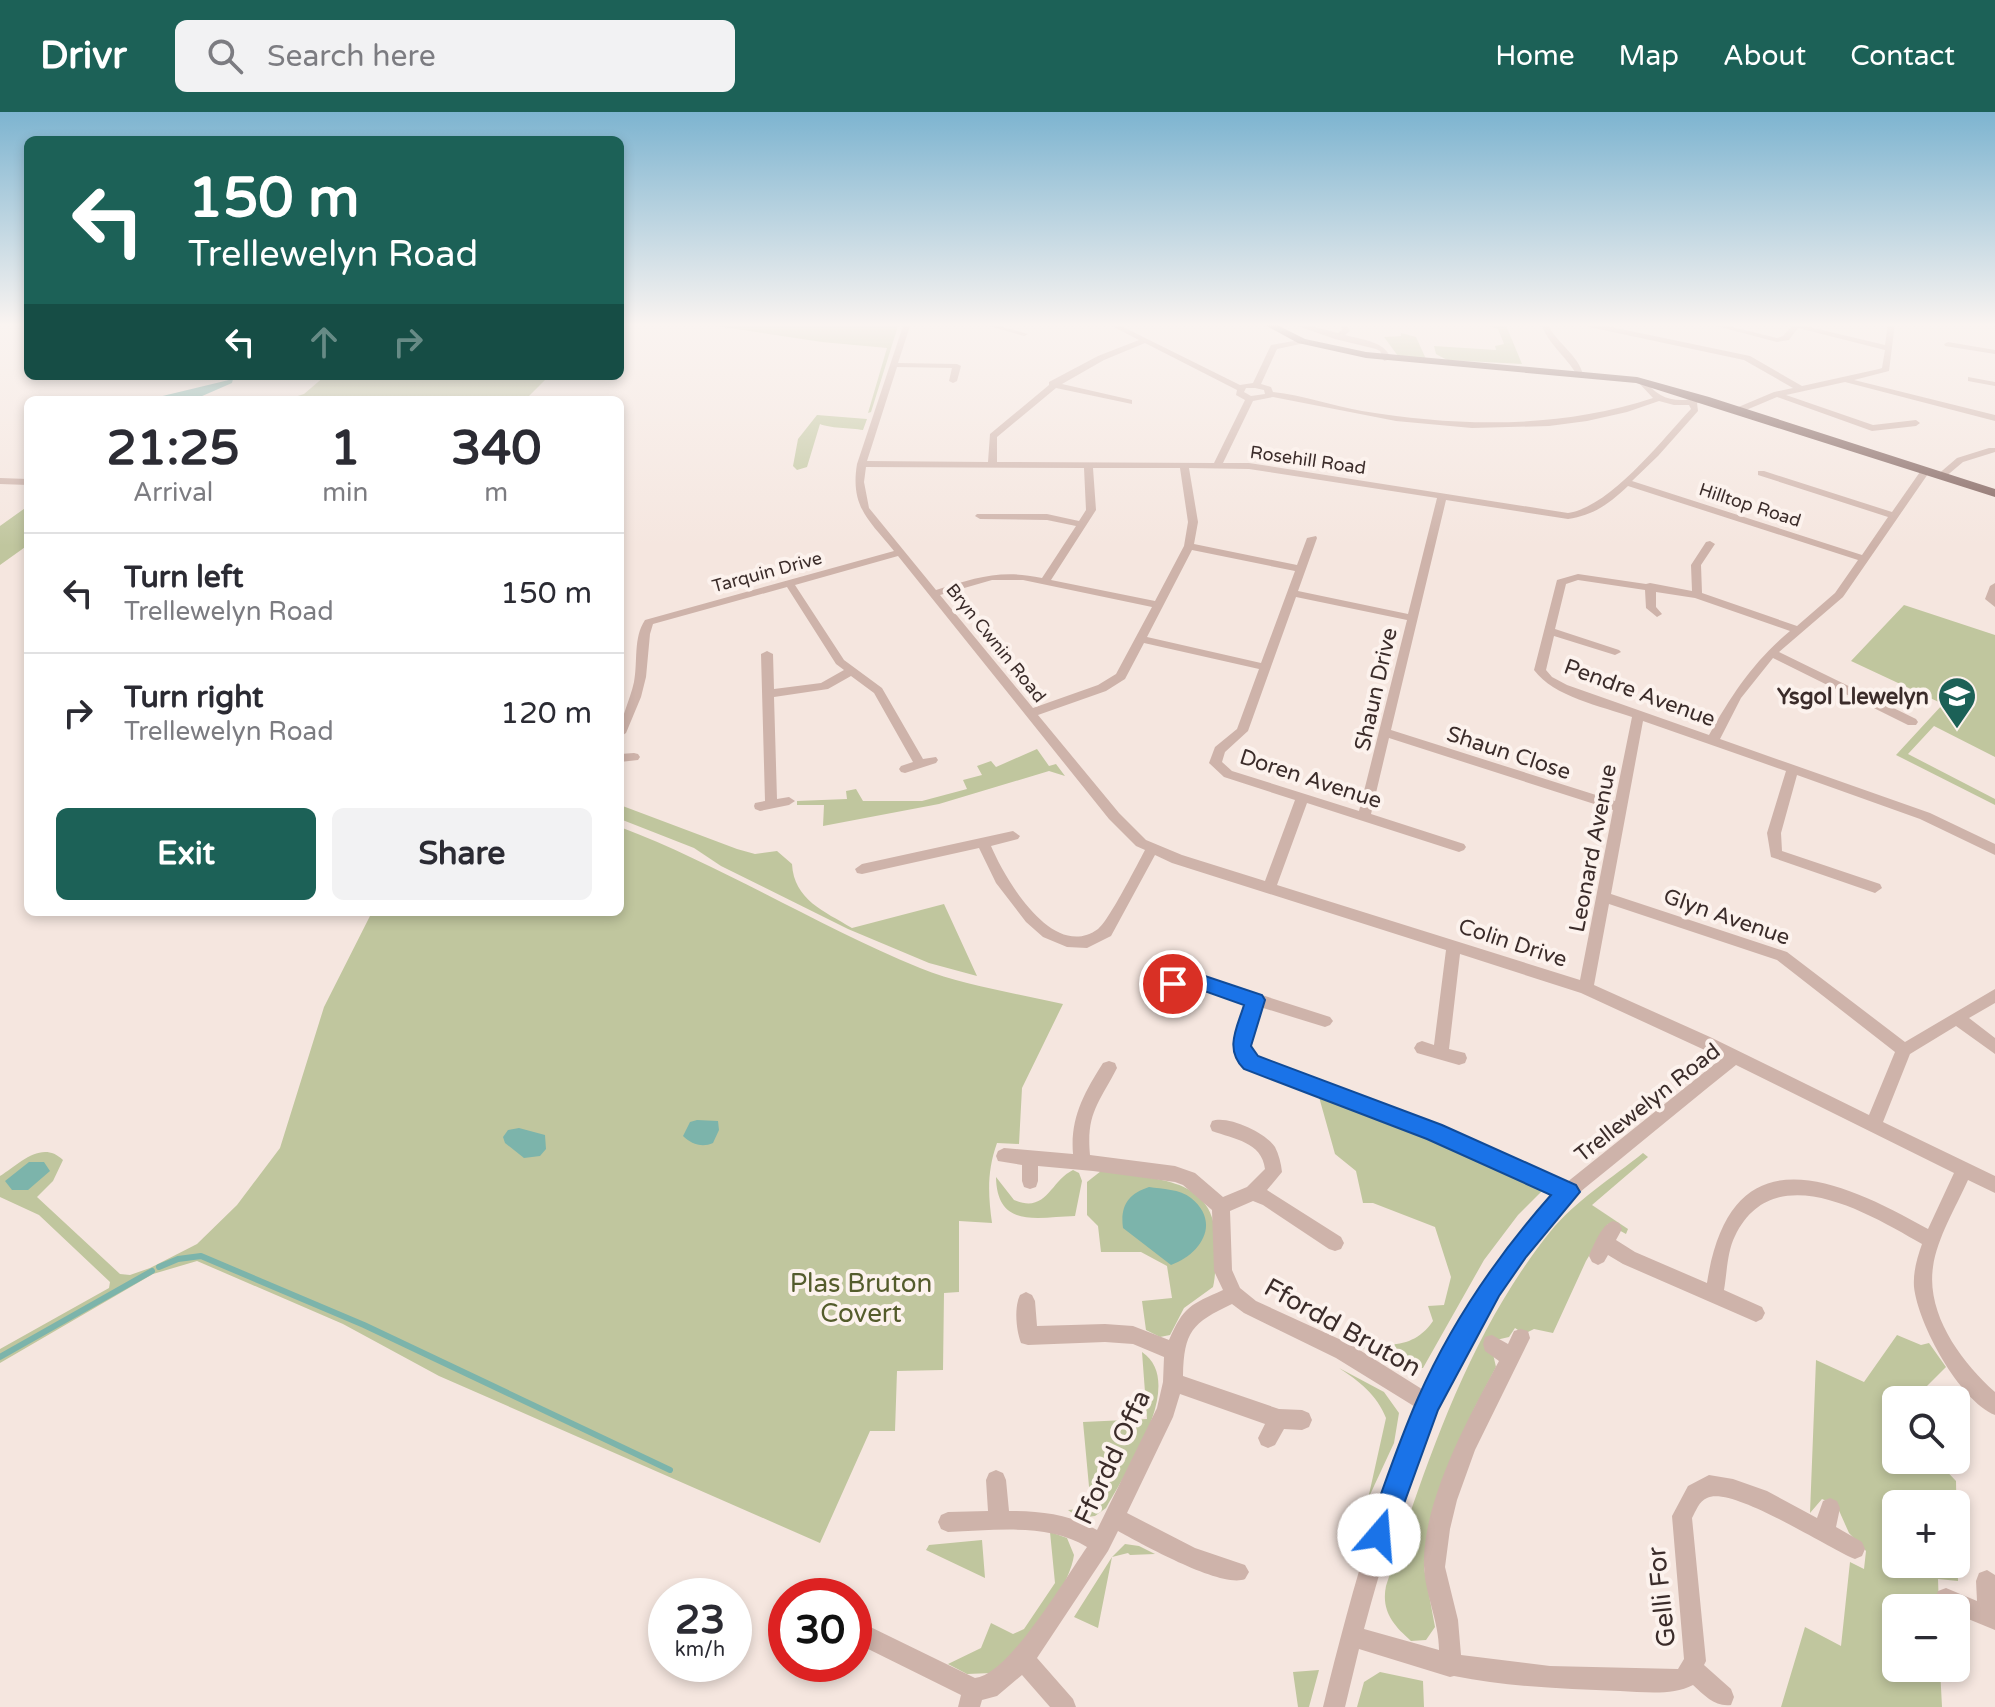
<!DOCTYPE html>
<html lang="en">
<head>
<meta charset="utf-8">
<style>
	body { margin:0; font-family:"Varela Round",sans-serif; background:#f2f2f3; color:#2b2b33; height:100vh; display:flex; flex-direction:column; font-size:30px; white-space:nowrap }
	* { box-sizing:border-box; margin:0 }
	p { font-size:26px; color:#7c7c81 }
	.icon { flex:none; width:44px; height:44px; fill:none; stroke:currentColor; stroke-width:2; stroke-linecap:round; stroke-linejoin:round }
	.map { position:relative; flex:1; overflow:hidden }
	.details { position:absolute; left:24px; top:284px; width:600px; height:520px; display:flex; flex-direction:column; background:#fff; border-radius:12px; box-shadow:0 4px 12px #0003 }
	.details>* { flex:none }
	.hud { position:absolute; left:24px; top:24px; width:600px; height:244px; border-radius:12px; box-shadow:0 4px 12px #0003; background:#1c6157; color:#fff; overflow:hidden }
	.tools { position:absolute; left:1882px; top:1274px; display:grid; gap:16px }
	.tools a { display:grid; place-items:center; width:88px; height:88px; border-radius:12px; background:#fff; box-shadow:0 4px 12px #0003; font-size:40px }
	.speed { position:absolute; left:648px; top:1466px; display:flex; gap:16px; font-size:40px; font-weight:700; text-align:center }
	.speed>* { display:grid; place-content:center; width:104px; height:104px; border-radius:50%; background:#fff; box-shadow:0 4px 12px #0003; line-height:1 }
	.speed small { font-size:20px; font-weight:400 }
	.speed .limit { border:12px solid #d22; background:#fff; color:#111 }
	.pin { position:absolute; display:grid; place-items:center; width:68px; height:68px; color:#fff; margin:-34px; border:4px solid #fff; border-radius:50%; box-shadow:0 2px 8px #0007 }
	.me { position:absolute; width:88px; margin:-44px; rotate:18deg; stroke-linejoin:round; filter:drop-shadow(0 0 6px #0008) }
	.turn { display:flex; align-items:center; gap:28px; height:168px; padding:0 32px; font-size:36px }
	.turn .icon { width:104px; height:104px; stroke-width:2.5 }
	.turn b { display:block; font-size:56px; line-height:68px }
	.lanes { display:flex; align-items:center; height:76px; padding:0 32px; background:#0003; justify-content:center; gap:40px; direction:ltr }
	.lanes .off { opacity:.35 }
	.eta { display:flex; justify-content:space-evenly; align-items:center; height:136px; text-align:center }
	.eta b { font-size:48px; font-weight:700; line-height:56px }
	.cta { display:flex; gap:16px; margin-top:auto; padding:16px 32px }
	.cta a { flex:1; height:92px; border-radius:12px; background:#1c6157; color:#fff; font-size:32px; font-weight:700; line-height:92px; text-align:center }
	.cta a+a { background:#f2f2f3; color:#2b2b33 }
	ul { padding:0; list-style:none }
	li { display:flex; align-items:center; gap:24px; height:120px; padding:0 32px; border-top:2px solid #e1e1e2 }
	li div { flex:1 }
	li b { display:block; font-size:30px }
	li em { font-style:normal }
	header { display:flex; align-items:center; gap:48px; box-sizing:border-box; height:112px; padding:0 40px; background:#1c6157; color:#fff }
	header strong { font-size:38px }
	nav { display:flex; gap:44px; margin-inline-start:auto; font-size:28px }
	.search { width:560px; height:72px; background:#f2f2f3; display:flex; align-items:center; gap:20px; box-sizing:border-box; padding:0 28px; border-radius:12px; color:#7c7c81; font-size:30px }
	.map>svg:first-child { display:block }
	.green { fill:#c0c69e; fill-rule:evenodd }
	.water { fill:#7cb4ab }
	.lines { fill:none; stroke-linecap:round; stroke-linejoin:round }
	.stream { stroke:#7cb4ab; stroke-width:6 }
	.minor { fill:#ceb3aa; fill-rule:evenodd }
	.major { fill:#7e5f5a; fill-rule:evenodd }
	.route { fill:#1a73e8; stroke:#114b97; stroke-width:2 }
	.labels { text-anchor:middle; stroke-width:8; stroke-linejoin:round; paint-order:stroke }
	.far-street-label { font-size:18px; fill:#3b2c2a; stroke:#fcf2ed }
	.street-label { font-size:22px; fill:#3b2c2a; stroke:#fcf2ed }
	.poi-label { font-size:22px; font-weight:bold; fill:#3b2c2a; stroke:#fcf2ed; text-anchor:end }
	.near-park-label { font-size:26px; fill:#545c2c; stroke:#fcf2ed }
	.near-street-label { font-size:26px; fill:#3b2c2a; stroke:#fcf2ed }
</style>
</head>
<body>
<header>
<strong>Drivr</strong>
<div class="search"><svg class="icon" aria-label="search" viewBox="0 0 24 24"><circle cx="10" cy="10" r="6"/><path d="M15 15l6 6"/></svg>Search here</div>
<nav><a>Home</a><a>Map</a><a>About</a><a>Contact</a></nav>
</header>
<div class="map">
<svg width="1995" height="1595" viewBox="0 0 1995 1595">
	<rect width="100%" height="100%" fill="#f5e6df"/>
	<path class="green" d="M697,211h202l-28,89 -3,1 19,-65 -65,-6z
		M1477,211h28l17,41 -75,-4 -11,-6 -2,-8 62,4 -1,-4 9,-2 -6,-15z
		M1401,221l15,4 10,22 -28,-3 -14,-19 17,-1z
		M325,264h224l-24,24h-240l19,-6z
		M817,303l50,4 -4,11c-12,-2 -35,-2 -43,-6l-13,43 -10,3 -4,-4 5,-27z
		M28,394v39l-28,20v-39z
		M1904,493l91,30v122l-61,-31 -26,28 87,45v6l-99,-50 47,-51 -92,-43z
		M1037,637l12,17 7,-2 9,12 -16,-5 -110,33 -116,22 1,-21h-27v-4l50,-2 -1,-8 10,-2 7,12h59l45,-12 -4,-9 19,-5 -5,-9 14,-5 5,6z
		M620,693l117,44 18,5 22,-3 15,13c2,36 32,47 60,64l92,-24 33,72 -48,-13 -81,-34 -127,-63 -27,-18 -74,-29z
		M620,715c103,39 197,99 300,141 45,18 96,25 143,36l-41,84 -3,56 -22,-1c-10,28 -9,51 -5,80l-33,-2v71l-15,1 -1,77 -46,1 -2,60h-25l-50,112 -381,-167 -96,-52 -146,-63 -44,13 -153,89v-14l109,-61 1,-6 -71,-67 -39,-18v-21c19,-12 42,-37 63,-16l-10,21 -16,16 83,77 10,1 20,-7 47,-24 40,-39 43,-57 44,-141 48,-95h248z
		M1319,985l151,57 62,28 10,9 -24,24 -34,45 -61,108 -24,1 -52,-30c33,7 65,13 86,-18l-5,-15 16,-1 7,-28 -16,-50 -62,-24h-10l-7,-32 -21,-17z
		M1643,1041l5,4 -56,48 36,24 -2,5 -18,-10 -22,37 -33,72 -19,-4 -10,5 -9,-6 -6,9 -13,3 -3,14 3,13 -22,42 -50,159 11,59 -9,13 -15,1c-18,-16 -30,-30 -25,-55 40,-122 82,-252 164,-354 25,-31 62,-54 93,-79z
		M1073,1058l6,3 3,8 -7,35c-38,1 -78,13 -79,-39l18,23c33,14 36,-19 59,-30z
		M1101,1059c57,10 118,3 115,79 -1,12 0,25 -3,37l-29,21 -14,27 -10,2 -14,-7 -4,-29 30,-3 -5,-32 -26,-14h-40l-3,-26 -11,-11v-33z
		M1897,1223l24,10 8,-2 17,24 -24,24 -1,9h-25v60h40l20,21 2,100 -20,-2 1,29h-43v60h44l2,39h-161l24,-80 36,19 9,-84 14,7 2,-18 -17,-18 -12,-27 -15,-7 -12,14 6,-153 48,22zM1896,1392h60v60h-60z
		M1142,1240c46,31 -17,121 -36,156l-11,8 -16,2 -11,-8 23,-2 -8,-86 64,-3z
		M1339,1256l45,24 15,21 -5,30 -26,56 18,-81c-9,-23 -27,-37 -47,-50z
		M1050,1420l17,6 7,17c-5,37 -54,93 -82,118l-25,1 -19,-10 33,-16 10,-25 22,11 11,-5 31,-46z
		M982,1428l3,38 -59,-28 3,-5z
		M1125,1432l14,2 16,8 -25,1 -2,-2 -16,4 -14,71 -24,-11 38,-60z
		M1319,1558l-10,37h-11l-5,-35z
		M1380,1560l43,9 1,26h-67l7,-25z"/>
	<path class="water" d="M233,267l-1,4 -39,17h-47z
		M697,1008l21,1 1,9 -6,13c-11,5 -22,1 -30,-7l7,-14z
		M519,1016l26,7 1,14 -6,7 -16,2 -19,-15 -2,-6 5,-7z
		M29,1050h15l6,9 -22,19h-16l-7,-9z
		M1149,1075c13,2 31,2 42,11 31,25 9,57 -20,67l-48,-37c-3,-22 5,-34 26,-41z"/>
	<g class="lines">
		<path class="stream" d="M159,1155l19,-8 23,-3 163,69 306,145
			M0,1245l152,-86"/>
		<path class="minor" d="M904,211h7l-13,40 59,1 4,2 -4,15 -4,2 -4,-2 3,-13 -55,-1 -30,94 121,1 2,-28 59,-49v-3l49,-26 41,-16 -33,-17h9l125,62 13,-2 18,-38 34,-6v4l-28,6 -16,35 10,3 2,5c30,3 59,14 89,19 98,16 196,18 291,-13l-16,-17 7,-2c10,15 23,22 41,21 8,-1 12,-3 19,0l-7,3 1,8 -40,45 -26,25 230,74 26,-38 -130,-42v-4h6l128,41 30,-43 8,2 -87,126 -64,55 137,67 2,3 -2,3h-8l-135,-67 -32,40 -21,41 210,74 65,31v11l-75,-36 -123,-44 -16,58 1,18 98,33 2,4 -7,5 -104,-36 -4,-24 19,-62 -143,-50 -32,173 176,58 118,90 90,-53v14l-26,15 26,20v16l-39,-28 -46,28 -27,68 112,54v17l-27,-13c-12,27 -31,58 -35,87 -7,47 28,95 62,125v23c-36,-15 -77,-91 -81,-128 -1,-15 3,-29 8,-43 -54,-31 -148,-88 -187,-8 -8,16 -8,37 -11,54l38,17 3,6 -3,6 -6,3 -133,-58 -15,-9 -4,7 -6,3 -6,-3 -3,-6c5,-11 12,-31 24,-35l6,2 3,6 -6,11 19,12 72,31c23,-150 125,-108 221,-54l26,-56 -218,-108c-38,30 -75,61 -113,92 -20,17 -42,32 -60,52 -107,118 -158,268 -199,420l75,21c0,-29 -14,-55 -15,-84 -2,-64 45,-150 75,-205l-14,-10 -2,-7 2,-7 7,-2 16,9 6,-13 7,-2 7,2 2,7 -55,112 -18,50 -7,29 -5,38 13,53 3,35 89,11 128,3 6,-10 -12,-143 16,-30 21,-11 24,4 34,12 50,27 6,-17 7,-3 7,3 3,7 -4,19 26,15 3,7 -3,7 -7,3c-28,-11 -123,-74 -148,-61 -8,3 -11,13 -15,20l14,143 -2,4 27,24 3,8 -3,8c-16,2 -26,-9 -38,-20 -21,11 -49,7 -73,6 -55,-2 -111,-4 -166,-15l-4,1 -91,-28 -14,58h-22c25,-101 52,-203 94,-299l-81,-50 -92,-45 -12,-9c-40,19 -48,27 -49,72l96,33 23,1 7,3 3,7 -3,7 -7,3 -18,-1 -9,16 -7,3 -7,-3 -3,-7 7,-14 -85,-30 -7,23 -46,96 68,35 50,17 4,7 -4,7c-23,10 -103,-35 -127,-48l-10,20 -71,107 36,41 3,8h-26l-28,-32 -25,21 -15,4 -2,7h-22l3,-12 -107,-53v-23l121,59c34,-3 91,-101 112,-131 -40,-25 -95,-16 -139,-15l-7,-3 -3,-7 3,-7 7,-3 40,-1 -2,-31 3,-7 7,-3 7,3 3,7 3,31c32,0 59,3 88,19l60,-122 6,-26 1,-25 -31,-13 -28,-2 -77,3 -7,-2c-5,-13 -7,-36 -1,-48l6,-3 6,3 3,6 2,25 68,-2 28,2 36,14c15,-34 21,-35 54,-50l-9,-19 -2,-61 -29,-25 -8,-3 -82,-11 -55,-5v15l-2,6 -6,2 -6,-2 -2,-6v-16l-24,-4 -2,-5 2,-5 6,-3 69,6c-3,-36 11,-61 30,-91l6,-2 6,2 2,5c-18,35 -31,45 -27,87l85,11 20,7 28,24 24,-10 18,-18c-3,-27 -31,-30 -53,-38l-2,-5 2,-5c16,-6 54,12 63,26 4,8 6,16 7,25l-15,18 74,47 3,6 -3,6 -6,2 -6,-2 -66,-44 -10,-4 -23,10 2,59 8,18 16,13 94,43 75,47c32,-72 75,-141 129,-197l-126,-57 -183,-70c-17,-21 -5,-42 2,-65l-71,-23 -2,-4 2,-4 5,-2 149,48 3,4 -3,4 -5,2 -65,-20c-5,16 -15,35 -3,50l183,70 126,56 156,-125 -141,-65 -121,-39 -11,95 16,4 2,5 -2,5 -6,2 -42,-12 -3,-5 3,-5 5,-2 12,4 12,-95 -274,-87 -17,-8 -44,81 -24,12 -20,-1 -24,-10 -17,-15 -30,-39 -17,-35 -117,26 -5,-1 -2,-4 7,-5 151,-33 7,5 -2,3 -27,7c14,33 62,116 107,83 10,-7 39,-64 47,-79l-9,-4 -27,-27 -211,-263 -103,29 49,75 38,28 41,71 13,-2 2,3 -2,3 -31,10 -4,-1 -2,-3 2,-3 12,-4 -39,-69 -23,-17 -23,13 -54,8 3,102 12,-2 6,4 -6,4 -29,6 -5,-2 -1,-3 1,-3 10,-2 -4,-147 6,-3 6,3 1,35 47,-6 23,-13 -8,-6 -49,-77 -134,37 -3,10 -4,43 -5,20 -15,36 -6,4c0,-20 10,-36 14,-55 4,-21 -1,-44 11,-62l249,-69c-25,-31 -44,-44 -37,-87zM1145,231l92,47 -1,5 9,5 -31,63 -217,-1v-25l59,-49 76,16v-4l-70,-16 42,-24zM1246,276h9l9,2 1,4 -14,2 -7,-4zM1273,285l123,24 76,7 77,-2 38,-5 40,-9 32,-11 15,4h15l2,4c-29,31 -81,98 -123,104l-319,-50h-26l30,-62zM866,355l218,1 2,42 -7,11 -32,-7h-70l-2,2 5,3 67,1 29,6 -34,52c-42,-9 -66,0 -106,12l-67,-82 -5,-26zM1093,356h87l8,54 -4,24 -29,55 -104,-21 45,-70zM1189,356l60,1 188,29 -29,116 -110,-23 19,-53 -1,-2 -9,2 -10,27 -103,-21 4,-22zM1628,374l230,74 -23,33 -38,33 -95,-33 -1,-28 14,-21 -5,-3 -4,1 -15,23 1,26 -42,-8 -4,1 -68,-10 -21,6 -23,90c20,27 67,36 98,47l-17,84 -224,-71 55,-230 122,19c26,-4 41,-15 60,-33zM1192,438l103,21 -34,92 -114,-26zM992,468h31l129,27 -36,67 -18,11 -65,23 -93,-113zM1578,468l67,10 1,18 11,9 5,-3 -6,-7v-15l39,6 95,33c-36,30 -58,63 -81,104l-142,-50 -15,-8 -6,-7 8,-34 61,19 6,-3 -2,-2 -64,-21 11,-45zM1296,485l111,23 -48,191 -127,-40 -10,-9 3,-10 23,-21zM1144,531l115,26 -22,60 -22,18 -6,16 15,14 71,23 -30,81 -83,-26 -36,-15 -27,-27 -81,-98 68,-24 19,-12zM1389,626l224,72 -33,170 -303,-95 30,-82 152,49 5,-2 2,-3 -2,-3 -93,-30zM1609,792l168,56 118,92 -26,63 -159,-78 -116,-52z
			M978,211h11l39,11 -4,2z
			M1289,211h11l38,10 4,-3 -2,-7h6l4,8 -5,4c18,5 40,6 46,24l-7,2 -4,-10 -4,-2 -41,-10z
			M1541,211h6c8,19 32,32 36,52h-6c-11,-19 -30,-32 -36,-52z
			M1592,211l158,33 52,30 77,-17 3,-1 3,-18 -87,-22 -9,12 -12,2 -72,-19h11l61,15 6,-2 8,-9 -9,-4h19v2l84,20 3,-22h7l-6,48 -35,9 141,35v6l-150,-39 -59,13 87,30 43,-5 4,3 -4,3 -44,5 -95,-34 -38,16 -4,-3 1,-2 38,-16 19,-4 -49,-28 -155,-33v-4z
			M1948,230l47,8v4l-50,-8 -1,-2z
			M1968,265l27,5v4l-27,-5z
			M1989,336h6v4l-32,10 -19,16 -8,-2 21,-18z
			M0,366l28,1v6l-28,-1z
			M1995,471v24l-10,-8 5,-13z
			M634,641l4,1 2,3 -2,3 -18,2v-8z
			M1987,1458l8,5v55l-39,-16v-6l-18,-1 -3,-8 3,-8 8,-3 31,13 -1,-20 3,-8z"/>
		<path class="major" d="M1261,211h12l32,16 61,13 271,25 72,20 286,92v8l-359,-114 -270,-25 -68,-15z"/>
	</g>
	<linearGradient id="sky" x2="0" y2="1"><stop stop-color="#7db4d0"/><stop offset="0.49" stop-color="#faf4f1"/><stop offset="1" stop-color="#faf4f1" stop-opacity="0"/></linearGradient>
	<rect width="1995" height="434" fill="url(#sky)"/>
	<path class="route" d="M1181,856l81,27 3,5 -14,46 7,10 184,69 134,60 4,7 -54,65 -27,39 -61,114 -49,135 -10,4 -9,-4 -4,-10c17,-45 32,-92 52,-137 33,-75 79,-142 133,-203l-124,-56 -183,-70c-20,-20 -7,-41 0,-64l-59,-21 -12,8 -6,-2 -3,-6c4,-8 8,-14 17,-16z"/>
	<defs>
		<symbol id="school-pin" viewBox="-11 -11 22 30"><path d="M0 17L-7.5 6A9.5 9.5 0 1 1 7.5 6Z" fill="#1c6157" stroke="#fcf2ed"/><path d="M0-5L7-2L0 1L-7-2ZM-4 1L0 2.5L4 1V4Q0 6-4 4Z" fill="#fff"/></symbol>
	</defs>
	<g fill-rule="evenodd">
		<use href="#school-pin" x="1935" y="562" width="44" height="60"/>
	</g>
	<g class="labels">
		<g class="far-street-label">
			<text transform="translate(1308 348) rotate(8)" y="6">Rosehill Road</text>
			<text transform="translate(1750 393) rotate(18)" y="6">Hilltop Road</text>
			<text transform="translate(767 460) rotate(-15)" y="6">Tarquin Drive</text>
			<text transform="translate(996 531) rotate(51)" y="6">Bryn Cwnin Road</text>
		</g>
		<g class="street-label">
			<text transform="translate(1375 577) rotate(-77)" y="8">Shaun Drive</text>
			<text transform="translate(1640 580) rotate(20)" y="8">Pendre Avenue</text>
			<text transform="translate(1509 640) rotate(18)" y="8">Shaun Close</text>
			<text transform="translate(1311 666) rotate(18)" y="8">Doren Avenue</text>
			<text transform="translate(1592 736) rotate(-79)" y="8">Leonard Avenue</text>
			<text transform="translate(1727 804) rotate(19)" y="8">Glyn Avenue</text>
			<text transform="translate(1513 830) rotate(18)" y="8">Colin Drive</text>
			<text transform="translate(1647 990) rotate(-38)" y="8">Trellewelyn Road</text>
		</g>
		<g class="poi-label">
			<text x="1929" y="592">Ysgol Llewelyn</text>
		</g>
		<g class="near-park-label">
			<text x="861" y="1180">Plas Bruton<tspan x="861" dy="30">Covert</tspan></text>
		</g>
		<g class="near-street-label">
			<text transform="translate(1343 1215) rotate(29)" y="9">Ffordd Bruton</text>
			<text transform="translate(1112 1345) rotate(-65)" y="9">Ffordd Offa</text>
			<text transform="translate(1661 1485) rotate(-96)" y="9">Gelli For</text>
		</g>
	</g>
</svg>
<div class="tools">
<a><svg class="icon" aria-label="search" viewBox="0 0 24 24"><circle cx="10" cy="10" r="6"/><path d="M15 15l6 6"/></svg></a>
<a>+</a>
<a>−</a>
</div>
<div class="speed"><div>23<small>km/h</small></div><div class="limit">30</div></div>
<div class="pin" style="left:1173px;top:872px;background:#d93025"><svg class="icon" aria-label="arrive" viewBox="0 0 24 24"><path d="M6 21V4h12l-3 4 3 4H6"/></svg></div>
<svg class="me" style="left:1379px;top:1423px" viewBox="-20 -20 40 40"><circle r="19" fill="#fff"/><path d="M0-13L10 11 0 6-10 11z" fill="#1a73e8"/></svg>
<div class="hud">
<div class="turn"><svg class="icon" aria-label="left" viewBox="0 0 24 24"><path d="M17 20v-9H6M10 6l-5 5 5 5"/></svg><div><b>150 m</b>Trellewelyn Road</div></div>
<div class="lanes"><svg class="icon" aria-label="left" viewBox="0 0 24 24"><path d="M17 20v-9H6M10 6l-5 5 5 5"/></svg><svg class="icon off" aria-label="ahead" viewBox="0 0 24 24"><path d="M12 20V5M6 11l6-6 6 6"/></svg><svg class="icon off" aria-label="right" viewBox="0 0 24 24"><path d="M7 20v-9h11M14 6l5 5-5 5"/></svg></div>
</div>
<section class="details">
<div class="eta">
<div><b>21:25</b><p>Arrival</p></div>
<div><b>1</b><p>min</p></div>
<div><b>340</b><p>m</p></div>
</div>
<ul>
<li><svg class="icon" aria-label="left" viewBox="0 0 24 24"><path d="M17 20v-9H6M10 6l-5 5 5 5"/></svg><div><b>Turn left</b><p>Trellewelyn Road</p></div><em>150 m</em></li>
<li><svg class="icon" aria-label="right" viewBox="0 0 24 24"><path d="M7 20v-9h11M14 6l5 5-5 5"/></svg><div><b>Turn right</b><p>Trellewelyn Road</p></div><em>120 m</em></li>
</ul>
<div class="cta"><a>Exit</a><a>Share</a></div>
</section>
</div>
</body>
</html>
